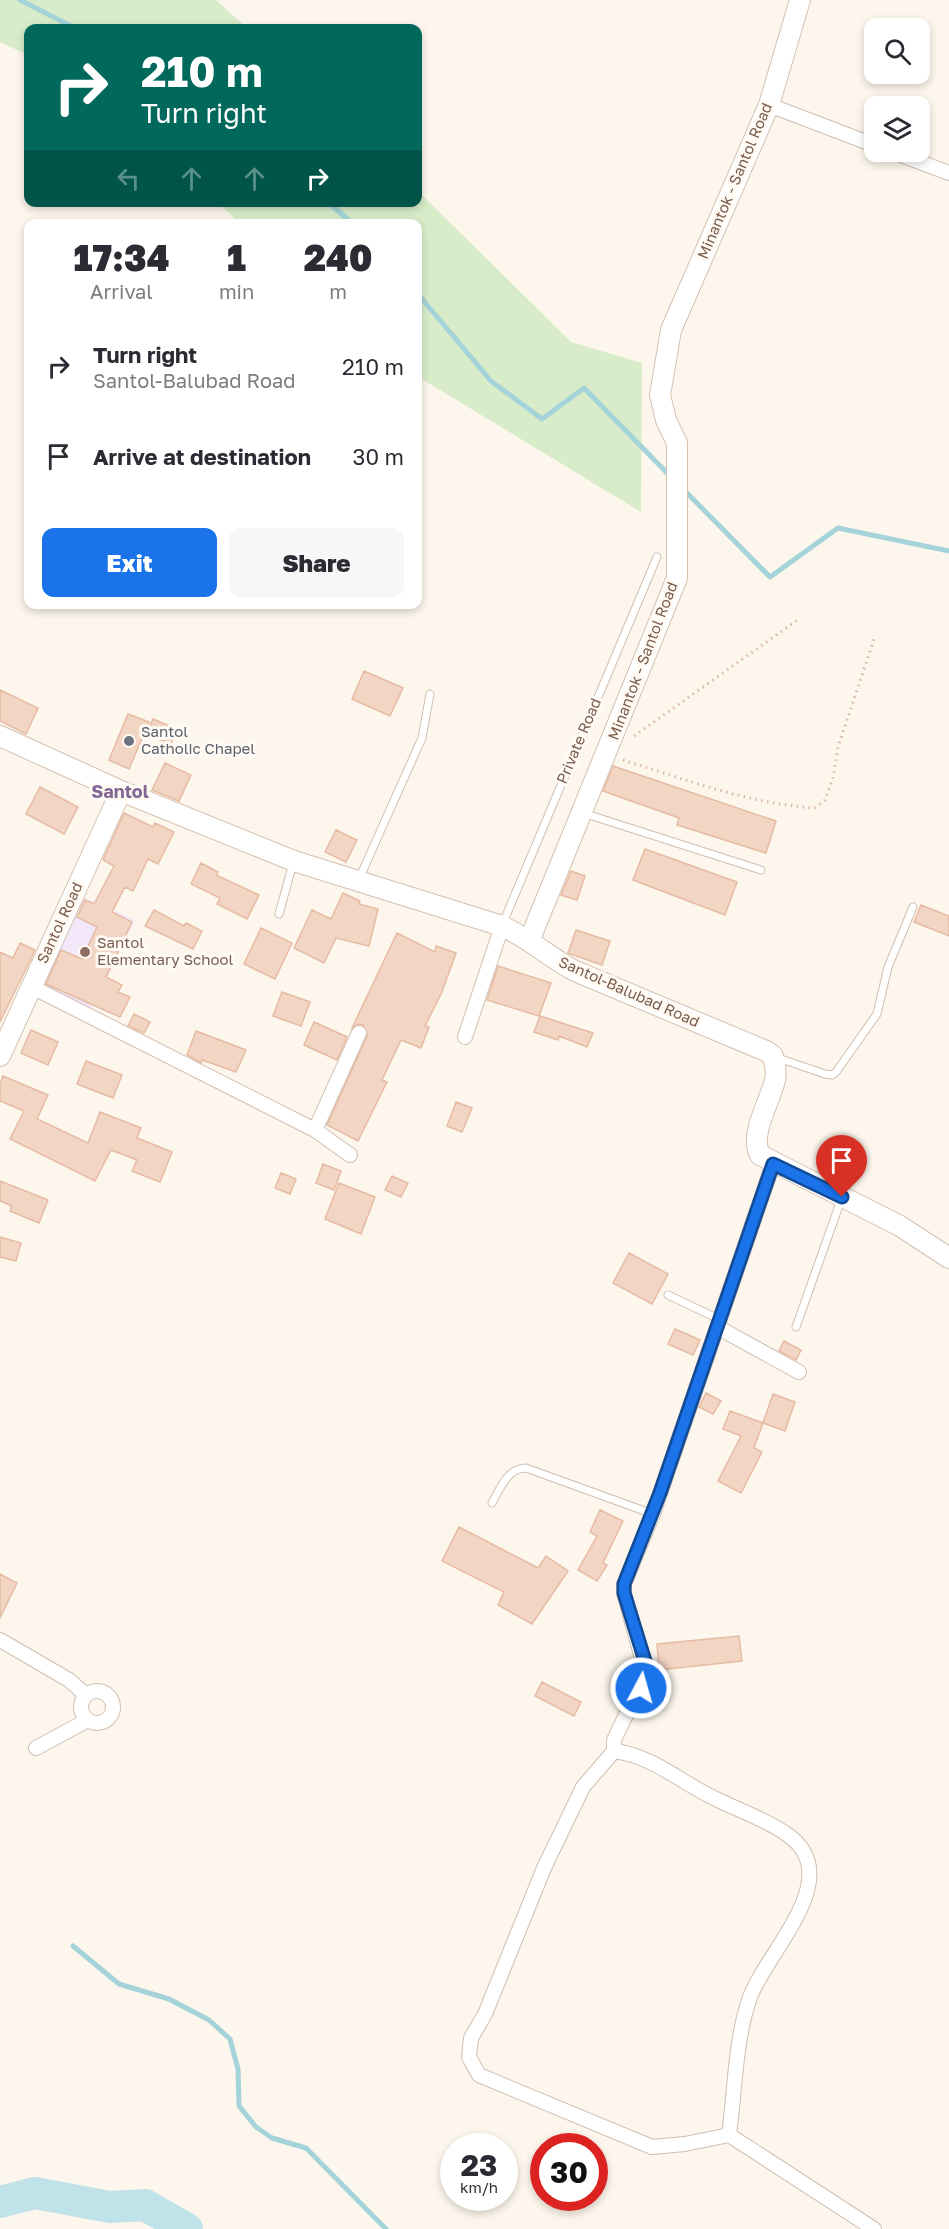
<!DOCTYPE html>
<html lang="en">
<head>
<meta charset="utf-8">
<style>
	body { margin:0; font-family:"Golos Text",sans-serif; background:#f7f7f7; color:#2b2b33; height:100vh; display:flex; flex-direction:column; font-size:22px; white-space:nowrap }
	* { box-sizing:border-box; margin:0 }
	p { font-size:20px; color:#7c7c81 }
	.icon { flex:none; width:33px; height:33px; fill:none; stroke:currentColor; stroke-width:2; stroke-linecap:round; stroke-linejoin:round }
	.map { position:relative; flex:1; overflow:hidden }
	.sheet { position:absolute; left:24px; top:219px; width:398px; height:390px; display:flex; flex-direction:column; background:#fff; border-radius:12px; box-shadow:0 3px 9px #0003 }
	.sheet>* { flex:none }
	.top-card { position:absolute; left:24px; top:24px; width:398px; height:183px; border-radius:12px; box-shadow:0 3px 9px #0003; background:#00695c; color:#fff; overflow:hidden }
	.tools { position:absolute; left:864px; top:18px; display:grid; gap:12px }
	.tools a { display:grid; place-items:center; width:66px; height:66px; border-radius:12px; background:#fff; box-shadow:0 3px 9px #0003; font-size:30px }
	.speed { position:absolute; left:440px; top:2133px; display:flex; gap:12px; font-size:30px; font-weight:700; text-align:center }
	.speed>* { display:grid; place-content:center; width:78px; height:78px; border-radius:50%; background:#fff; box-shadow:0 3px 9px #0003; line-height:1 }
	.speed small { font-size:15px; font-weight:400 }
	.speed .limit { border:9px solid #d22; background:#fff; color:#111 }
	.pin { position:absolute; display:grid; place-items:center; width:51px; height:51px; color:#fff; margin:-62px -26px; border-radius:50% 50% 50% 0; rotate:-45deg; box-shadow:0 0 6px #0007 }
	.pin .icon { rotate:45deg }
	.me { position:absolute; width:66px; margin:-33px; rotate:6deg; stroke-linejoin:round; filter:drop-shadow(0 0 4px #0008) }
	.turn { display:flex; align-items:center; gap:21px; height:126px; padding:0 18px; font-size:27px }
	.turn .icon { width:78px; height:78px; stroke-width:2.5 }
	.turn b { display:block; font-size:42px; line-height:51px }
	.lanes { display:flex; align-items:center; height:57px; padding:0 18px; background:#0003; justify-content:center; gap:30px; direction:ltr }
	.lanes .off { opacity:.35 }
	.eta { display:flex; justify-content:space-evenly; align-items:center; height:102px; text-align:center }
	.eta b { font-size:36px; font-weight:800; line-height:42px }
	.button { display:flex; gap:12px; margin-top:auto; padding:12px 18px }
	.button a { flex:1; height:69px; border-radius:12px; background:#1a73e8; color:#fff; font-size:24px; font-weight:800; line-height:69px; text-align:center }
	.button a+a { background:#f7f7f7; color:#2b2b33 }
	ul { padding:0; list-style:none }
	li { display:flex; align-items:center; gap:18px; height:90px; padding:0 18px }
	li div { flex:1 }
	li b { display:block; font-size:22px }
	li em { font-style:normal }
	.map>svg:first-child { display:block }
	.education { fill:#f3e8fa }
	.green { fill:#d8ecc9 }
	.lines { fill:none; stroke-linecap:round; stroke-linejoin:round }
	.stream { stroke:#a5d3da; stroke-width:5 }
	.river { stroke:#bfe3e8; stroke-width:32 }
	.building { fill:#f3d5c3; stroke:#e6bba3; stroke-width:1.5 }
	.lane-casing { stroke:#d1beb0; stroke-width:9 }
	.street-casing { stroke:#d1beb0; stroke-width:16 }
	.secondary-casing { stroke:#d6c0b0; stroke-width:22 }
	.path { stroke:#d9b8a5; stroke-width:3; stroke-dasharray:1.5 4.5; stroke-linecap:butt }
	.lane { stroke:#fff; stroke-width:7 }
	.street { stroke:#fff; stroke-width:14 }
	.secondary { stroke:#fff; stroke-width:20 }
	.route-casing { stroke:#114b97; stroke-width:15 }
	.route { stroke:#1a73e8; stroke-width:10 }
	.worship-dot { fill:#6b7280; stroke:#fffaf3; stroke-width:2 }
	.education-dot { fill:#8d6e63; stroke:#fffaf3; stroke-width:2 }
	.labels { text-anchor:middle; stroke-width:6; stroke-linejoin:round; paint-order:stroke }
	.street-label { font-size:15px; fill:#7a5c4d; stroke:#fffaf3 }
	.worship-label { font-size:15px; fill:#5b616d; stroke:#fffaf3; text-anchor:start }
	.education-label { font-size:15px; fill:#785e54; stroke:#fffaf3; text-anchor:start }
	.quarter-label { font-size:18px; font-weight:bold; fill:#846695; stroke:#fffaf3 }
</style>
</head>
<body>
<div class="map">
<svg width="949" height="2229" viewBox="0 0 949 2229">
	<rect width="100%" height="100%" fill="#fdf6ec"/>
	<path class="education" d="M77,894l58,26 -44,91 -56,-26z"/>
	<path class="green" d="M0,0h216l31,28h-219v27l-28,-13z
		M417,190l154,152 71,21 -1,149 -224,-136v-152l-177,-1 -22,-20 199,-1z"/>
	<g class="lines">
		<path class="stream" d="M20,0l55,28
			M328,202l25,22
			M417,293l74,88 51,38 42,-31 87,89
			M682,488l88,89 68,-49 111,23
			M73,1946l46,38 50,15 40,21 21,19 8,30 1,37 17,21 16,11 34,10 80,81"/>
		<path class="river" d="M0,2202l35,-9 75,14 35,-2 42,24"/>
	</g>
	<path class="building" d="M364,671l39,17 -13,28 -38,-17z
		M0,690l38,18 -12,26 -26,-13z
		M128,714l21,8 -20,47 -20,-9z
		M153,719l24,10 -6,15 -25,-10z
		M165,763l26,12 -12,26 -27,-11z
		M613,766l163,55 -10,32 -89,-28 2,-7 -76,-27z
		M40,787l38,20 -14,27 -38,-20z
		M124,813l29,14 2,-4 19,9 -16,32 -10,-5 -15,32 -8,-4 -13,25 20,10 -26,55 16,8 -4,7 12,5 -10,20 -74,-33 15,-34 21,9 15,-32 -20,-10 8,-17 9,4 20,-38 -11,-6z
		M336,830l21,10 -11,22 -21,-10z
		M645,849l92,33 -12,33 -92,-35z
		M201,863l17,9 -2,3 43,20 -12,24 -30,-15 3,-6 -29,-14z
		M571,871l14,5 -8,24 -16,-5z
		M343,893l17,8 -1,3 19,5 -9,37 -33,-8 -12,25 -30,-15 18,-38 19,9z
		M921,905l28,11v20l-35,-14z
		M154,910l30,16 2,-3 16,8 -9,18 -48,-23z
		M261,928l31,15 -17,36 -31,-15z
		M576,930l34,11 -8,24 -34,-12z
		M397,933l38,19 1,-6 20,7 -14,39 -17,34 4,1 -8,21 -20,-8 -19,40 5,2 -29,59 -31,-16 40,-89 -4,-11 -5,-1 -6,4z
		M20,943l15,7 -35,72v-70l13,6z
		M498,966l53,17 -12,33 -52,-16z
		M282,992l28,10 -9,24 -28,-10z
		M134,1014l16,8 -6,11 -16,-7z
		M540,1016l53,17 -6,14 -28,-11 -1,4 -24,-8z
		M314,1022l33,15 -10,23 -33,-15z
		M31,1030l27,12 -10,23 -27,-12z
		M196,1031l50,19 -10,22 -34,-12 -1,3 -14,-8z
		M86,1061l36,14 -9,23 -36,-14z
		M3,1076l45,19 -11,24 51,24 12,-31 41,16 -4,10 35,14 -12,30 -28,-11 5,-11 -26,-10 -16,31 -85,-42 14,-28 -24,-10v-17z
		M456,1102l16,6 -10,24 -15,-6z
		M323,1164l18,7 -7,19 -18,-7z
		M281,1173l15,6 -6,15 -15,-6z
		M392,1176l16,7 -7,14 -16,-7z
		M0,1181l48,19 -9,23 -29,-12 2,-5 -12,-5z
		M339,1183l36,14 -14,37 -36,-15z
		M0,1237l21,6 -5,18 -16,-4z
		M629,1253l39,21 -16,30 -39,-21z
		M675,1329l25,11 -7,15 -25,-11z
		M784,1341l17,9 -5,10 -17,-9z
		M706,1393l15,8 -8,13 -14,-7z
		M773,1394l22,8 -10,29 -22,-8z
		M730,1411l33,12 -9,25 8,4 -21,41 -23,-12 23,-45 -18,-7z
		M600,1510l23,11 -20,42 4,2 -10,16 -19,-11 19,-34 -7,-4z
		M459,1527l79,41 8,-12 22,15 -36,53 -34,-19 6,-13 -62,-31z
		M0,1574l17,9 -17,35z
		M739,1636l3,25 -83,9 -2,-26z
		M542,1682l39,20 -7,14 -39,-20z"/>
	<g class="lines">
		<defs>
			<path id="lane" d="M583,813l178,57
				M359,879l63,-141 8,-44
				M279,914l14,-51
				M503,923l154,-366
				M775,1057l50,17 7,1 4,-3 41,-58 11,-47 25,-60
				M668,1295l53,25
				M796,1327l45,-127
				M492,1503c8,-14 15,-35 34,-35l127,46"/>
			<path id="street" d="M769,105l105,40
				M893,152l56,21
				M30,986l285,144 35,25
				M465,1037l37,-111
				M315,1130l44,-97
				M719,1328l80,44
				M0,1640l69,40 17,15
				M81 1707a16 16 0 1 1 32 0a16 16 0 1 1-32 0Z
				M36,1748l52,-28
				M614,1751v-11l32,-67 -22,-80v-9l29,-70 120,-350
				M729,2135c6,-44 6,-93 20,-135 15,-47 102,-124 36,-167 -20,-14 -47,-23 -69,-34 -35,-16 -62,-43 -102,-48l-31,36 -39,81 -59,146 -14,24 -2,19 10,18 173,72 33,-3 44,-9 145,94"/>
			<path id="secondary" d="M0,736l121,55 173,70 208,65c28,13 47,31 73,45l191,80 7,5c2,8 4,17 2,24 -5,22 -26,54 -15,75l140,71 49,32
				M530,939l147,-361v-135l-11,-23 -6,-25 11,-65 98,-225 31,-105
				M0,1056l121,-265"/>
		</defs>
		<use href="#lane" class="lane-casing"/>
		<use href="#street" class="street-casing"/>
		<use href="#secondary" class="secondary-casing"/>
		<path class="path" d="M634,736l165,-117
			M623,760c61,19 127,44 192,48l10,-8 8,-22 5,-31 36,-108"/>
		<use href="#lane" class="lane"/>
		<use href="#street" class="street"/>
		<use href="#secondary" class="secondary"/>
	</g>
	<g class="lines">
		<defs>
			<path id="route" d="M641,1688l5,-15 -1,-12 -21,-68v-9l36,-91 113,-329 69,33"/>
		</defs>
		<use href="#route" class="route-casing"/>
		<use href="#route" class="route"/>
	</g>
	<circle class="worship-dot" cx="129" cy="741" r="6"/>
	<circle class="education-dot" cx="85" cy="952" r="6"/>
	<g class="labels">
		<g class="street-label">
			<text transform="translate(735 181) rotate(-67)" y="5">Minantok - Santol Road</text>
			<text transform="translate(643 661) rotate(-69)" y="5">Minantok - Santol Road</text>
			<text transform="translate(579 741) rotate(-67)" y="5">Private Road</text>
			<text transform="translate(60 923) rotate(-65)" y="5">Santol Road</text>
			<text transform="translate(629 992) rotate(24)" y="5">Santol-Balubad Road</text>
		</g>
		<g class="worship-label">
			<text x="141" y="737">Santol<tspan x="141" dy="17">Catholic Chapel</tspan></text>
		</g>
		<g class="education-label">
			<text x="97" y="948">Santol<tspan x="97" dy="17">Elementary School</tspan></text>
		</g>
		<g class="quarter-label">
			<text x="120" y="798">Santol</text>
		</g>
	</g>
</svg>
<div class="tools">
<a><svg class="icon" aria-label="search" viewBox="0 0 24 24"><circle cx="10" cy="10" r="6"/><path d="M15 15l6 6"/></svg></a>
<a><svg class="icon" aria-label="layers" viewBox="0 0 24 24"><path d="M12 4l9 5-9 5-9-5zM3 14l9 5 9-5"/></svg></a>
</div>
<div class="speed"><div>23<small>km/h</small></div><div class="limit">30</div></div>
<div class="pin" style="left:842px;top:1197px;background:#d93025"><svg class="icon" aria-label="arrive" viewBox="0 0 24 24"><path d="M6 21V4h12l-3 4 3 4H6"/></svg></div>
<svg class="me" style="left:641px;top:1688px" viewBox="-20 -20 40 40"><circle r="17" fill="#1a73e8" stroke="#fff" stroke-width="3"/><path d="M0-11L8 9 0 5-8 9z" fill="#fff"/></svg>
<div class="top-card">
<div class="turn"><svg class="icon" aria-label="right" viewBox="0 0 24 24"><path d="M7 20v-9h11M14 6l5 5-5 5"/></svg><div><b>210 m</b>Turn right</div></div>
<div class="lanes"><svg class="icon off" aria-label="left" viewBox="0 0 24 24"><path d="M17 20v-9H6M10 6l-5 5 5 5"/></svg><svg class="icon off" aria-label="ahead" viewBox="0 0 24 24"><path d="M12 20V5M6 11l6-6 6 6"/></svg><svg class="icon off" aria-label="ahead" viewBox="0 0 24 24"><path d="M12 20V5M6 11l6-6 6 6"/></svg><svg class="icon" aria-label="right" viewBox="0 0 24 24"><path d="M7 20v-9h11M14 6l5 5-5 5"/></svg></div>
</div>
<section class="sheet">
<div class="eta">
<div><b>17:34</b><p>Arrival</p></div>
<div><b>1</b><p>min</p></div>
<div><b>240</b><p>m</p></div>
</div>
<ul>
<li><svg class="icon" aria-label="right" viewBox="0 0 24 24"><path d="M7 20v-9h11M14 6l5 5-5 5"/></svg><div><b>Turn right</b><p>Santol-Balubad Road</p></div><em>210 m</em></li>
<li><svg class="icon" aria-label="arrive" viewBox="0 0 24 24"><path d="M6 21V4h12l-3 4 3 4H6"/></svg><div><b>Arrive at destination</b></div><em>30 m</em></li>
</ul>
<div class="button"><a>Exit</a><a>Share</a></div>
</section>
</div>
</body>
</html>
